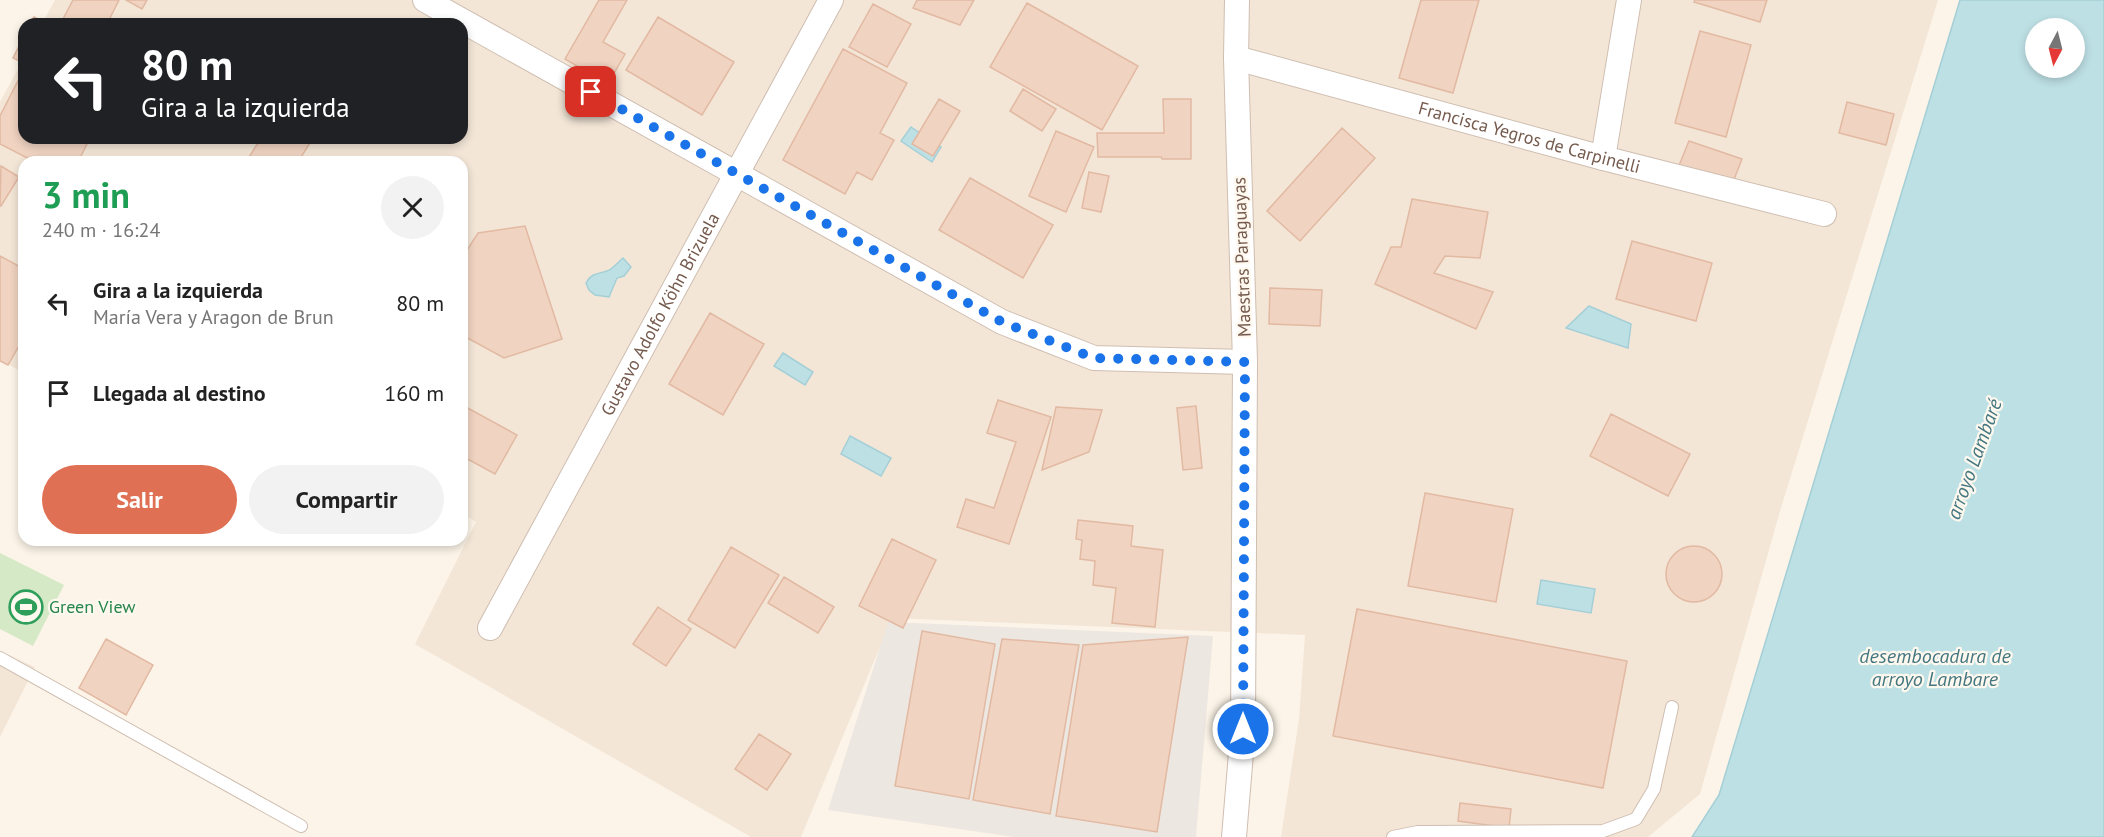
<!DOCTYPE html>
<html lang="es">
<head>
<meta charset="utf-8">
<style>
	body { margin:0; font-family:"PT Sans",sans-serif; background:#f2f2f2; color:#222; height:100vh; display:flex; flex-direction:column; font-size:22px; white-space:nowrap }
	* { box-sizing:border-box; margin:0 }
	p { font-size:20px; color:#767676 }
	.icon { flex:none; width:33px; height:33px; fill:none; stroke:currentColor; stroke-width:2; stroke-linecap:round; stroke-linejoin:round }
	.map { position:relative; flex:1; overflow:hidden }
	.panel { position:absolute; left:18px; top:156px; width:450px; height:390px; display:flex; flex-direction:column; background:#fff; border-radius:18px; box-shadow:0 3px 9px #0003 }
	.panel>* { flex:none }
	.banner { position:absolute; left:18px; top:18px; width:450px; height:126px; border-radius:18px; box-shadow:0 3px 9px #0003; background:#202124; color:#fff; overflow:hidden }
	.needle { width:39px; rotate:187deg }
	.controls { position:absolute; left:2025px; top:18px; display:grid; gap:12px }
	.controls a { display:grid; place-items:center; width:60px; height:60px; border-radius:50%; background:#fff; box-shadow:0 3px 9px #0003; font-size:30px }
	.pin { position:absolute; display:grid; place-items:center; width:51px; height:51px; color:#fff; margin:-26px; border-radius:12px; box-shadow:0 3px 9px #0006 }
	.me { position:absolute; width:66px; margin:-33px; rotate:0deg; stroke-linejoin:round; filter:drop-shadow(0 0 4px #0008) }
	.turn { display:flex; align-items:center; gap:21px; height:126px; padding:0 24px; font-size:27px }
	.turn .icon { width:78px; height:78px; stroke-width:2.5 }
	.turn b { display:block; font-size:42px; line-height:51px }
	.round { display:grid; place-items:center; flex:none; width:63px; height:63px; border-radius:32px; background:#f2f2f2 }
	.summary { display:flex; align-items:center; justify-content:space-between; height:102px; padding:0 24px }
	h1 { font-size:36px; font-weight:700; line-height:45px; color:#1e9e55 }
	.action { display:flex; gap:12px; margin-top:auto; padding:12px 24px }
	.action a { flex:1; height:69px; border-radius:36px; background:#e07053; color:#fff; font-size:24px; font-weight:700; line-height:69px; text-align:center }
	.action a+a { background:#f2f2f2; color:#222 }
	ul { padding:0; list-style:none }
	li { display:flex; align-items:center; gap:18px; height:90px; padding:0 24px }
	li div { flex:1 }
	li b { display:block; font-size:22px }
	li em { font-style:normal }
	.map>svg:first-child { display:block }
	.residential { fill:#f3e6d7 }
	.industrial { fill:#ede7e1 }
	.green { fill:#d5e9c7 }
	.water { fill:#bde0e5; stroke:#a4cfd6; stroke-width:1.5; fill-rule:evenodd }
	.building { fill:#f0d3c1; stroke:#e2b9a2; stroke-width:1.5 }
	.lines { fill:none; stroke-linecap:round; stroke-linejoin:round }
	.service-casing { stroke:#cfbeb1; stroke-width:14 }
	.minor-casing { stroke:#cfbeb1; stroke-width:26 }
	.service { stroke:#fff; stroke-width:12 }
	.minor { stroke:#fff; stroke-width:24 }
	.route { stroke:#1a73e8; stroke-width:10; stroke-dasharray:0 18 }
	.labels { text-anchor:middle; stroke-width:4.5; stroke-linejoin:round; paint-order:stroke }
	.street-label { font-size:18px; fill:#755a4d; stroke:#fef8ef }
	.leisure-label { font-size:18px; fill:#27864d; stroke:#fef8ef; text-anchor:start }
	.water-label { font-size:20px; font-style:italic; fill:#447780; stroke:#fef8ef }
</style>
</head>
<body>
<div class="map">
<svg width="2104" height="837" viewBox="0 0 2104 837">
	<rect width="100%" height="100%" fill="#fcf4e8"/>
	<path class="residential" d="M55,0h1883l-158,511 -80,283 -52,43h-367l18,-118 6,-84 -413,-17 -91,219h-50l-336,-193 61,-122 -14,-9v-351h-438v211l-24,-13v-258l24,-44v80h438v-114h-420z
		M0,651l35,16 -35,70z"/>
	<path class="industrial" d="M888,622l325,14 -17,201h-182l-186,-27z"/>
	<path class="green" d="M0,553l64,32 -31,61 -33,-17z"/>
	<path class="water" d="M1960,0h144v837h-412l27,-42zM2036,28h38v40h-38z
		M911,127l30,20 -9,15 -31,-21z
		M623,258l8,9 -7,9 -7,2 -8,19 -14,-2 -6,-5 -3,-7c5,-10 12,-9 21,-12 6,-2 11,-9 16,-13z
		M1589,306l42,18 -3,24 -62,-20z
		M783,353l30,19 -8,13 -31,-19z
		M850,436l41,22 -10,18 -40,-22z
		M1541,580l54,9 -4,24 -54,-9z"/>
	<path class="building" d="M73,0h46l-12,24h-44l-2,-1z
		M126,0h21l-5,9z
		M599,0h28l-24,42 22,12 -17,30 -43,-25z
		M917,0h57l-14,25 -47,-17z
		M1421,0h58l-26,93 -54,-15z
		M1695,0h72l-7,22 -66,-20z
		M1027,3l111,63 -36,64 -112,-63z
		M873,4l38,20 -24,43 -38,-20z
		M34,17l13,7h-17z
		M658,17l76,45 -32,53 -76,-45z
		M1700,31l51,14 -25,92 -51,-14z
		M24,36v27l-11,-5z
		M843,49l64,34 -27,50 14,7 -22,40 -15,-8 -12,22 -62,-34z
		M24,69v69h66l-12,24h-43l-35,-18v-28z
		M1023,89l33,20 -14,22 -32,-20z
		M939,99l21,12 -27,45 -21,-12z
		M1163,99h28v60h-29l-1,-2h-63l-1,-24h67z
		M1847,102l47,12 -8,31 -47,-12z
		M1342,128l33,30 -75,83 -33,-30z
		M1056,131l38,16 -28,65 -37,-16z
		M261,138h52l-15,24h-52z
		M1689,141l53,18 -11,28 -53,-19z
		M1,166l18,11 -18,29h-1z
		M1089,172l20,4 -8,36 -19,-4z
		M970,178l83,47 -30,53 -84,-48z
		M1412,199l76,13 -8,46 -35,-2 -11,17 59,19 -17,37 -101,-45 16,-37h10z
		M525,226l37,113 -58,19 -42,-23v-77l16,-25z
		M1632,241l80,22 -16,58 -80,-22z
		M0,256l24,13v68l-16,28 -8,-4z
		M1270,288l52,2 -2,36 -51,-2z
		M710,313l54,31 -41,71 -54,-31z
		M998,400l53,17 -42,127 -52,-17 9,-28 28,9 22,-66 -29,-9z
		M464,406l53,29 -22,39 -33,-18v-45z
		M1196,406l6,62 -19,2 -6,-62z
		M1056,407l46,3 -13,42 -47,18z
		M1611,414l79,40 -22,42 -78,-40z
		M1425,493l88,16 -17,93 -88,-16z
		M1078,520l55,6 -2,20 32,4 -8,77 -43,-4 4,-35 -23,-3 2,-24 -15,-2 2,-19 -6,-1z
		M892,539l44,21 -33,68 -44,-22z
		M1666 574a28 28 0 1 1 56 0a28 28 0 1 1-56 0Z
		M731,547l48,28 -44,73 -47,-28z
		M784,577l50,30 -16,26 -50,-30z
		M658,607l33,22 -25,37 -33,-22z
		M1357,609l270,52 -24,127 -270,-52z
		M922,631l73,13 -26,155 -74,-13z
		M1188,637l-31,195 -101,-16 27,-171z
		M106,639l47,26 -27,50 -47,-27z
		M1002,639l77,6 -29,169 -77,-14z
		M759,734l32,20 -24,36 -32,-21z
		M1460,803l51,6 -2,19 -51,-7z"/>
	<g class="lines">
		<defs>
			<path id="service" d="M0,658l301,168
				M1393,837l25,-5 185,-1 33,-12 18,-30 18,-82"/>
			<g id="minor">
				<path d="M425,0l577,322 92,36 151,4"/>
				<path id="s1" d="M1236,58l367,100 221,56"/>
				<path d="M1603,158l26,-158"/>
				<path id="s2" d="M490,628l341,-628"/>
				<path d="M1234,837l9,-108 2,-367 -9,-304 1,-58"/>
			</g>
		</defs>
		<use href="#service" class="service-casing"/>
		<use href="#minor" class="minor-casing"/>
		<use href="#service" class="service"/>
		<use href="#minor" class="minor"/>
	</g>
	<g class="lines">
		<path class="route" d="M591,92l411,230 92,36 151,4 -2,367"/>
	</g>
	<defs>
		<symbol id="stadium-ring" viewBox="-11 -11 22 22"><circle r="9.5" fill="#fef8ef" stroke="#2e9e5b" stroke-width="1.5"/><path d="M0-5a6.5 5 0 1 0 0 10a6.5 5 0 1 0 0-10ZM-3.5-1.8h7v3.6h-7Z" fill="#2e9e5b"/></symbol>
	</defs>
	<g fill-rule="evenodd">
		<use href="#stadium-ring" x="7" y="588" width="38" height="38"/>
	</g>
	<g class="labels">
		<g class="street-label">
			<text dy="6" stroke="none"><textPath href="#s1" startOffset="304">Francisca Yegros de Carpinelli</textPath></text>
			<text transform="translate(1242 257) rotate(-92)" y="6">Maestras Paraguayas</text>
			<text dy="6" stroke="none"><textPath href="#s2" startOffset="357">Gustavo Adolfo Köhn Brizuela</textPath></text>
		</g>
		<g class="leisure-label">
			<text x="49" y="613">Green View</text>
		</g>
		<g class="water-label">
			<text transform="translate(1974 459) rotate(-70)" y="7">arroyo Lambaré</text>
			<text x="1935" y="663">desembocadura de<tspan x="1935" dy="23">arroyo Lambare</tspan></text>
		</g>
	</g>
</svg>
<div class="controls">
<a><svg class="needle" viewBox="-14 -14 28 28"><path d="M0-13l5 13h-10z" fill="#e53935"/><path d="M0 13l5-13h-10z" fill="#767676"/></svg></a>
</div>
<div class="pin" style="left:591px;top:92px;background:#d93025"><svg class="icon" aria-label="arrive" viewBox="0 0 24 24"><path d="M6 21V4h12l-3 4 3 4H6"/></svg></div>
<svg class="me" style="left:1243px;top:729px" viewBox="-20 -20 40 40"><circle r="17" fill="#1a73e8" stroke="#fff" stroke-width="3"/><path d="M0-11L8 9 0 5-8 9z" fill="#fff"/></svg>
<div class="banner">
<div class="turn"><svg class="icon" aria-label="left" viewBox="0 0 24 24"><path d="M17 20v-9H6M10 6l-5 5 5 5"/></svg><div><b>80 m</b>Gira a la izquierda</div></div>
</div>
<section class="panel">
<div class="summary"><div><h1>3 min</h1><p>240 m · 16:24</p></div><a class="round"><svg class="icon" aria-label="close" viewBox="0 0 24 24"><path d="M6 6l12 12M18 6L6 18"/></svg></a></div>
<ul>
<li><svg class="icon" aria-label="left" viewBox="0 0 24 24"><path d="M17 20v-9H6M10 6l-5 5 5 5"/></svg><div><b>Gira a la izquierda</b><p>María Vera y Aragon de Brun</p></div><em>80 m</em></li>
<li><svg class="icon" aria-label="arrive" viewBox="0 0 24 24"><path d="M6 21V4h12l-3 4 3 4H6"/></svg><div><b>Llegada al destino</b></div><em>160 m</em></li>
</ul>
<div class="action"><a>Salir</a><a>Compartir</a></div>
</section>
</div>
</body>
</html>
